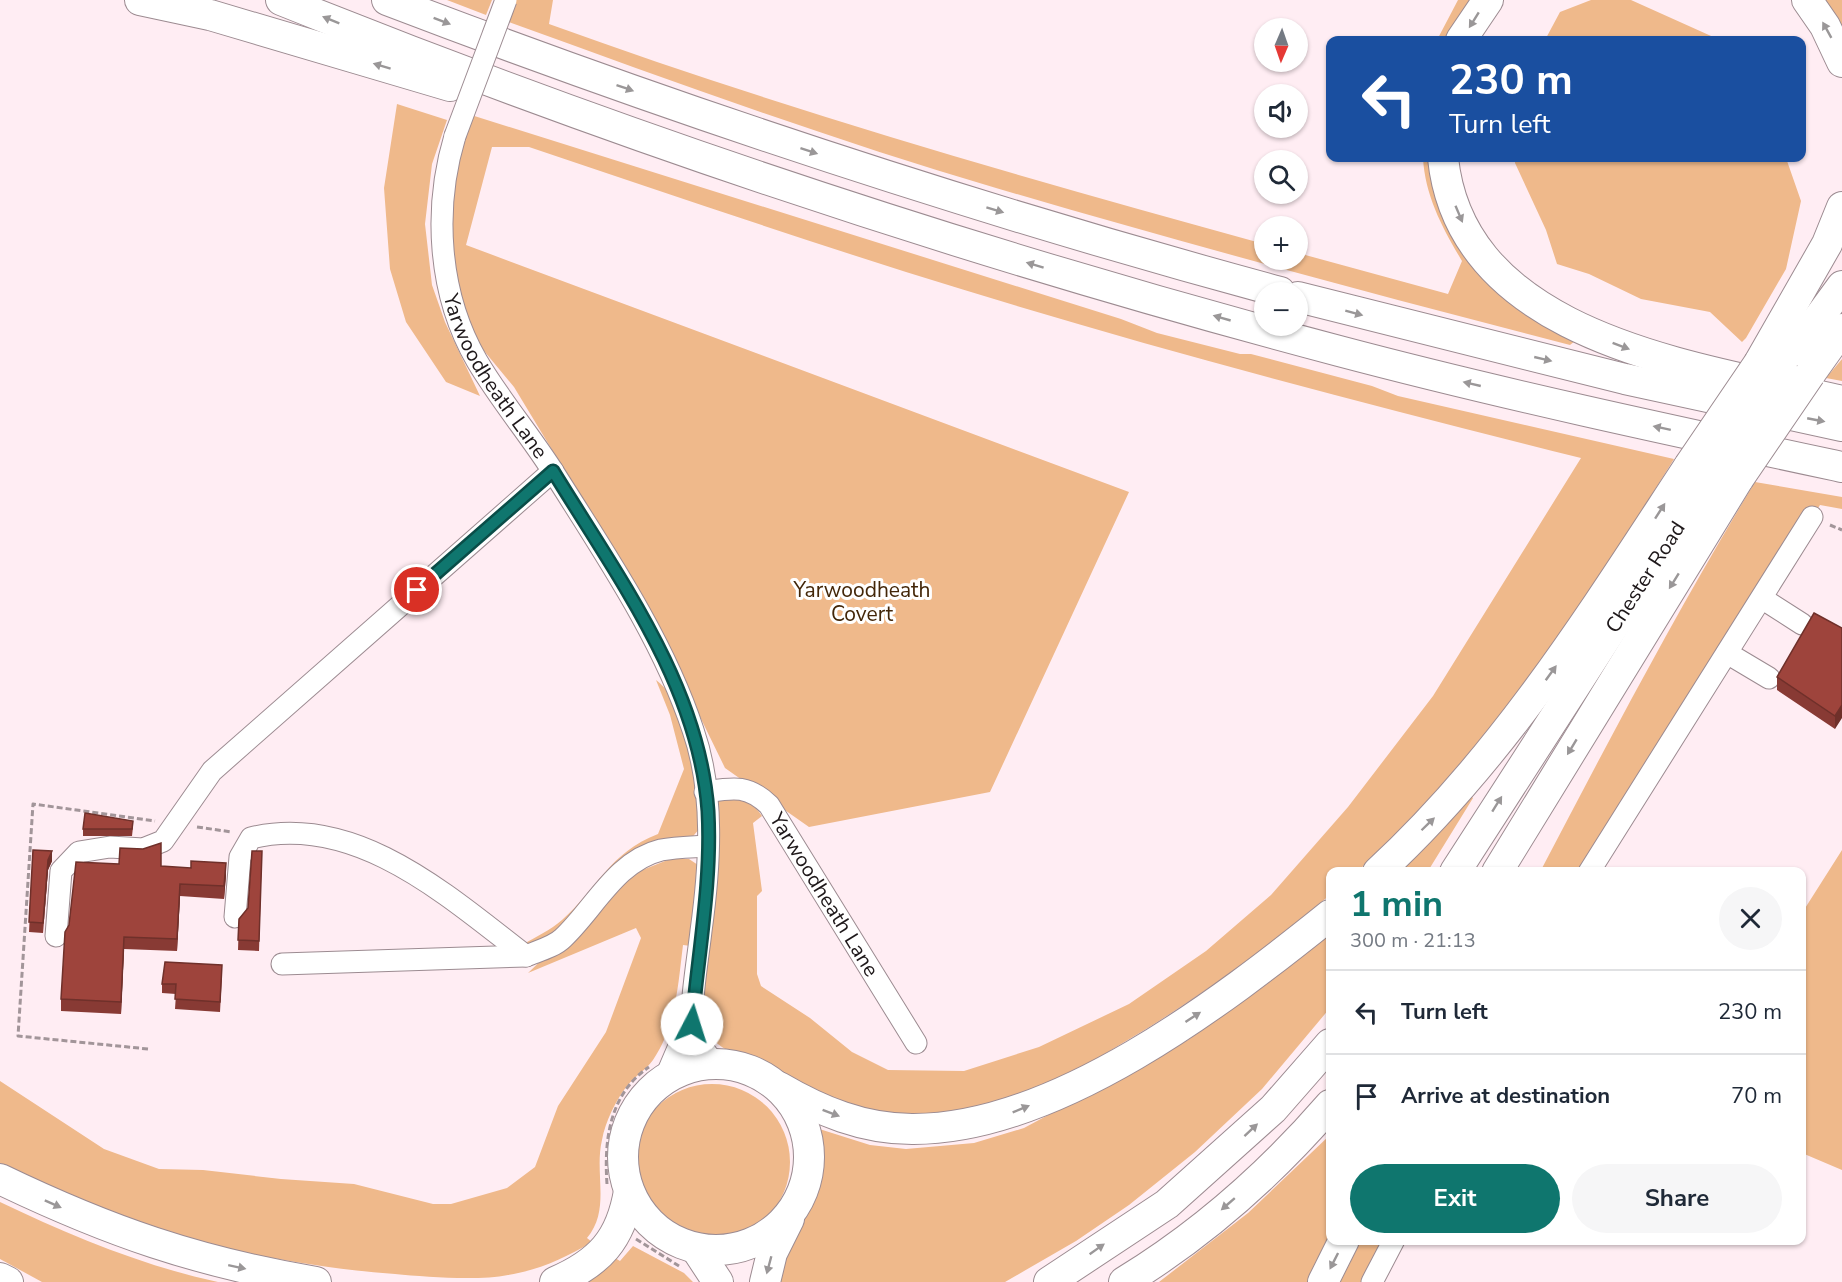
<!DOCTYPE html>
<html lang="en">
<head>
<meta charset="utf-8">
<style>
	body { margin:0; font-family:"Nunito Sans",sans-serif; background:#f6f6f7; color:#1f2937; height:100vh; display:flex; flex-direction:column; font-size:22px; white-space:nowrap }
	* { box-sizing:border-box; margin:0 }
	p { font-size:20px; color:#747a83 }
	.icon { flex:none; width:33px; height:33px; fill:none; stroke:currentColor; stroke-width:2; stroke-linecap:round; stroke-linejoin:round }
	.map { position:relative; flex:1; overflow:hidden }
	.drawer { position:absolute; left:1326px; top:867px; width:480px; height:378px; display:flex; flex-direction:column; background:#fff; border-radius:12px; box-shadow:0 2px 4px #0004 }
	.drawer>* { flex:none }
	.hud { position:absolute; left:1326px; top:36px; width:480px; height:126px; border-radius:12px; box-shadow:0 2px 4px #0004; background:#1a4fa0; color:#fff; overflow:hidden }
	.needle { width:39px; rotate:182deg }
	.buttons { position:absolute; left:1254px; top:18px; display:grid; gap:12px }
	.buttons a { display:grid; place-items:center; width:54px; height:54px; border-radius:50%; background:#fff; box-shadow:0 2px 4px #0004; font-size:30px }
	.pin { position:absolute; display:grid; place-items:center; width:51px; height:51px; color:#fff; margin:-26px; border:3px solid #fff; border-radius:50%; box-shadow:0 2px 6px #0007 }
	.me { position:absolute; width:66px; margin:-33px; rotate:5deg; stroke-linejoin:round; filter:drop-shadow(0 0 4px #0008) }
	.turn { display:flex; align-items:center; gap:21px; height:126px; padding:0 24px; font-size:27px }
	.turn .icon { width:78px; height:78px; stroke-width:2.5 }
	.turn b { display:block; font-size:42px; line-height:51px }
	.round { display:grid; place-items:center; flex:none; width:63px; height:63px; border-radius:32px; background:#f6f6f7 }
	.overview { display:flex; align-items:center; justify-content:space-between; height:102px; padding:0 24px }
	h1 { font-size:36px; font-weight:700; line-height:45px; color:#0f766e }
	.button { display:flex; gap:12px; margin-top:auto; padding:12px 24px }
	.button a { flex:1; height:69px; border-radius:36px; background:#0f766e; color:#fff; font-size:24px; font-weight:700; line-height:69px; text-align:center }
	.button a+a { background:#f6f6f7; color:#1f2937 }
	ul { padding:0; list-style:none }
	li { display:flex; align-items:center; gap:18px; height:84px; padding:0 24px; border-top:2px solid #e0e1e3 }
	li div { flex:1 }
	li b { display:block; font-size:22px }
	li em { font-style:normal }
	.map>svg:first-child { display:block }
	.green { fill:#efb98b }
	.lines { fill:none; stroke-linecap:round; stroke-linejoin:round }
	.minor-casing { stroke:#9c8b91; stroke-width:23 }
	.highway-casing { stroke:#9c8b91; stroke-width:32 }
	.path { stroke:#a29599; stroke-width:3; stroke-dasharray:6 3; stroke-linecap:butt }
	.minor { stroke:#fff; stroke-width:21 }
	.highway { stroke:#fff; stroke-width:30 }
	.minor-bridge-casing { stroke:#9c8b91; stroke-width:23; stroke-linecap:butt }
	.highway-bridge-casing { stroke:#9c8b91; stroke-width:32; stroke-linecap:butt }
	.minor-bridge { stroke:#fff; stroke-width:21 }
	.highway-bridge { stroke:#fff; stroke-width:30 }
	.wall { fill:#883a34 }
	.shaded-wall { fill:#6f302a }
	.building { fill:#9e443c; stroke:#6f302a; stroke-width:1.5 }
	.oneway { fill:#9a9798 }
	.route-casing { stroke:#0a4d48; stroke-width:15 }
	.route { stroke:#0f766e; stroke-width:10 }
	.labels { text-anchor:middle; stroke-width:6; stroke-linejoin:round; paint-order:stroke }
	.street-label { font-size:21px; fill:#1e181a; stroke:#fff }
	.park-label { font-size:21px; fill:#432608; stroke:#fff }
</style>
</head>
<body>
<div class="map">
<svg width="1842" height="1282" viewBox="0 0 1842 1282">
	<rect width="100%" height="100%" fill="#ffedf3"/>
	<path class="green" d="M447,0h45l-6,15z
		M512,0h41l-4,24c235,85 474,154 715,220v16h34v-7l150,41 14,-33c-19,-32 -37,-65 -39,-103h8c8,94 66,140 144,183l-5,4c-192,-50 -384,-101 -574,-157 -166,-49 -330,-109 -493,-168z
		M1458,0h15l-25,40h-11z
		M1591,0h40l89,40h-175l15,-28z
		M1820,0h22v39z
		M397,104l50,16 -15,44 -7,60 7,61 13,37 35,74 -34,-14 -40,-60 -16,-53 -6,-81z
		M468,114l653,205 36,14 83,21h11l121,32 26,10 276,63c-92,149 -188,292 -316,412l-28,1v23c-63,52 -128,101 -199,143 -33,20 -68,42 -104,56 -82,33 -178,27 -253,-21 -52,-34 -68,-9 -70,-88l10,-185c19,-3 37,-2 48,16l-9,7 9,68 -5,5v78l4,12 49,32 42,34 36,18 76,1 75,-24 90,-43 77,-53 65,-56 77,-88 85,-111 148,-238c-226,-56 -452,-116 -675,-186 -126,-40 -252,-83 -377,-125h-37l-26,98 663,247 -139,300 -181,35 -84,-59 -62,-127 -100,-173 -49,-81 -39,-47 -18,-41 -10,-49 13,-112z
		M1515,158h271l15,43 -15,68 -40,69 -4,4 -32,-30 -69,-13 -52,-25 -32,-10 -11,-34 -31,-67z
		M1842,359v22l-16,-3z
		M1755,482l87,15v12l-22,-4 -234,366 -46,1c69,-132 138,-263 215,-390z
		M656,680c37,28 43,105 44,148l-11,13 -44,12 -84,84 -39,8c13,-8 29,-15 40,-25 36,-32 47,-67 96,-86l26,-65 -14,-54z
		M1470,795l3,3 -45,73 -28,1 22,-21z
		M1842,850v320l-40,-17v-240z
		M670,859h19l12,8 -10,79 -8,-1c-5,40 -7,81 -30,115 -7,10 -18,16 -26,26 -11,14 -22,36 -25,54 -8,34 9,69 -15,98l5,4c-27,16 -53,28 -84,33 -29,6 -82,2 -113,-1 -144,-11 -266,-45 -395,-111v-82l104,68 55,20 44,1 78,9 73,5 79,20h18l56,-16 28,-21 23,-61 48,-74 35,-94 -5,-10 -108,45 102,-98z
		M1330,933v75l-68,81 -67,63 -66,53 -53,36 -71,41h-227l20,-58 14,-25 6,-28v-23l-5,-21 57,18 36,4 68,-6 50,-15 164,-88 75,-53z
		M634 1162a78 78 0 1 1 156 0a78 78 0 1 1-156 0Z
		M1330,1135v103l-21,44h-150l89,-69z
		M0,1202c69,33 143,64 218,80h-176l-42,-23z
		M1359,1241h32l-22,41h-31z
		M633,1246l51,27 9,9h-105l27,-24 5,3z"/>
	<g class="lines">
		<defs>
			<g id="minor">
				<path id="s1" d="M455,136c-22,73 -17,158 22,225 23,39 53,74 77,112 51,81 109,166 139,257 22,63 17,136 8,201 -2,20 -12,78 -8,95 3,15 13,27 23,39"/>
				<path d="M1763,599l39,25"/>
				<path d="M1727,653l42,25"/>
				<path id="s2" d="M705,792c27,-4 42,-8 64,13l147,238"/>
				<path d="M1589,872l223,-355"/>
				<path d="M235,917l5,-60 11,-19c105,-26 198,59 275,118 12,-5 28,-9 37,-18 31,-29 53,-77 98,-88 15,-3 32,-3 46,-4"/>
				<path d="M56,936l5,-65 18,-19 31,-5 33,2 20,-8 49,-70 341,-300"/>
				<path d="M282,964l244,-8"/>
				<path d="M664,1081l18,-42 10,-15"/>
				<path d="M1372,1282l22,-42"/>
			</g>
			<g id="highway">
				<path d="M140,0l70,15 240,71"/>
				<path d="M281,0c345,139 699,256 1058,351 166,44 335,80 503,116"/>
				<path d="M387,0c293,112 590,210 893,292"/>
				<path d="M1807,0l18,26 17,36"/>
				<path d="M1461,40l27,-40"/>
				<path d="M1443,158c19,183 258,209 399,243"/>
				<path d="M1298,297l327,82 217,47"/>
				<path d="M1759,363l68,-119 15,-37"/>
				<path d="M1782,368l60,-82"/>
				<path d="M1810,374l32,-45"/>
				<path d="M1378,872c127,-117 217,-263 311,-406"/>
				<path id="s3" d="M1455,872l258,-400"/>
				<path d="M1497,872l242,-394"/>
				<circle cx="716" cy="1157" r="93"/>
				<path d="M779,1087c41,24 84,42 133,42 143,1 310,-127 418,-214"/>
				<path d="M0,1179c108,52 197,83 316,103"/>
				<path d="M697,1250l21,32"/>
				<path d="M0,1278l8,4"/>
				<path d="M555,1282c44,-19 66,-42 74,-91"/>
				<path d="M765,1282l7,-29 17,-34"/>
				<path d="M1049,1282l118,-78 106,-95 57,-65"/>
				<path d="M1124,1282c77,-47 148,-110 206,-177"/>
				<path d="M1323,1282l21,-42"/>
			</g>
		</defs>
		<use href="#minor" class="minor-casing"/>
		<use href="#highway" class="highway-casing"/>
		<path class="path" d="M1830,525l12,5
			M197,827l35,5
			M148,1049l-130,-13 15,-232 122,17
			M607,1184c-3,-43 2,-90 42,-117
			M636,1239l43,27"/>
		<use href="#minor" class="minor"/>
		<use href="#highway" class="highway"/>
		<defs>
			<path id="minor-bridge" d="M455,136l51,-136"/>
			<path id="highway-bridge" d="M1689,466l70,-103
				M1713,472l69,-104
				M1739,478l71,-104"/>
		</defs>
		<use href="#minor-bridge" class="minor-bridge-casing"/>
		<use href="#highway-bridge" class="highway-bridge-casing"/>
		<use href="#minor-bridge" class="minor-bridge"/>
		<use href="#highway-bridge" class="highway-bridge"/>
	</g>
	<path class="wall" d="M1842,628l-7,101 -58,-39v-13z
		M133,827l-1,9h-49v-7z
		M33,850l19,11 -4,9 -5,63 -14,-1z
		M262,851l-3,100 -21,-1 1,-31 9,-11z
		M161,866l65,9 -2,24 -44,-3 -3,55 -53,-2 -3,65 -60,-3v-12z
		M222,975l-2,37 -45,-3 1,-15 -14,-1v-9z"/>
	<path class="shaded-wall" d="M1842,705v13l-7,11v-13z
		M52,851v10l-4,9 -5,63 5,-73z
		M226,863v12l-2,24v-13z
		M180,884v12l-3,55v-12z
		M124,937v12l-3,65v-12z"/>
	<path class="building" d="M1814,613l28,15v77l-7,11 -58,-39z
		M85,813l48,8 -1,8h-49z
		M161,843v23l30,2v-7l35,2 -2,23 -44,-2 -3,55 -53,-2 -3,65 -60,-3 4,-67 4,-7 7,-63 43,2 1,-16 23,1z
		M33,850l19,1 -4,9 -5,63 -14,-1z
		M252,851h10l-3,90 -21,-1 1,-21 9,-11z
		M165,962l57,3 -2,37 -45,-3 1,-15h-14z"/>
	<defs><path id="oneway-solid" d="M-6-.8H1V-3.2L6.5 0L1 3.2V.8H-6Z" transform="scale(1.5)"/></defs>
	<g class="oneway">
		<use href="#oneway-solid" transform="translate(331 20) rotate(-158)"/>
		<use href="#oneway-solid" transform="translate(1474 20) rotate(122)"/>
		<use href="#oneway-solid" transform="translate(442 21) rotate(21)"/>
		<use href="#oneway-solid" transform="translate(1827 30) rotate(-119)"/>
		<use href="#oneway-solid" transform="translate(382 66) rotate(-163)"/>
		<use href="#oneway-solid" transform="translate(625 88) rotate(19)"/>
		<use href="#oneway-solid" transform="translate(809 151) rotate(18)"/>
		<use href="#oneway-solid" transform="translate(995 210) rotate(17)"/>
		<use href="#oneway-solid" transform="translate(1459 214) rotate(67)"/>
		<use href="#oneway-solid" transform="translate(1035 265) rotate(-163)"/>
		<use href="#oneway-solid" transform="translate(1354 313) rotate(15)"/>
		<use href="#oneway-solid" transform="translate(1222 318) rotate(-164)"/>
		<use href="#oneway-solid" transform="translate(1621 346) rotate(21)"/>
		<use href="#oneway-solid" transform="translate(1543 359) rotate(13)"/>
		<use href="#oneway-solid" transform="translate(1472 384) rotate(-167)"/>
		<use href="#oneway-solid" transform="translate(1816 420) rotate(11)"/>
		<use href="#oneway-solid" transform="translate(1662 428) rotate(-168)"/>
		<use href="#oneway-solid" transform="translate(1660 511) rotate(-57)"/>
		<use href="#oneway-solid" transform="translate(1674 581) rotate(122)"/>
		<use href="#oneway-solid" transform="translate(1551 673) rotate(-54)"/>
		<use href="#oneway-solid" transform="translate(1572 747) rotate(121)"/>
		<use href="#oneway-solid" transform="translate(1497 804) rotate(-58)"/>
		<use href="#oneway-solid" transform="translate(1428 824) rotate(-44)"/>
		<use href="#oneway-solid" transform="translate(1193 1017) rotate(-33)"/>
		<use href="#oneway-solid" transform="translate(1021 1109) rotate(-22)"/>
		<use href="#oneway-solid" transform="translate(831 1113) rotate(21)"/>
		<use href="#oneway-solid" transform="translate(1251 1130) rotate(-43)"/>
		<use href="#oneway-solid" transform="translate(53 1204) rotate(24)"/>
		<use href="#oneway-solid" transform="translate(1228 1204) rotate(139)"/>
		<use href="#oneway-solid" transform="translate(1097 1249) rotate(-35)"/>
		<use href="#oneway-solid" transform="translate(1334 1261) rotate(117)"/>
		<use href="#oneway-solid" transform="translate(769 1265) rotate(105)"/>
		<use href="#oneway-solid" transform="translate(237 1267) rotate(12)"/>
	</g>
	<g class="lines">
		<defs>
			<path id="route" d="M417,590l136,-119c64,105 146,214 155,340 4,71 -10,143 -16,213"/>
		</defs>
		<use href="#route" class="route-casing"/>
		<use href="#route" class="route"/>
	</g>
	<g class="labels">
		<g class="street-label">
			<text dy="7" stroke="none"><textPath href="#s1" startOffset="254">Yarwoodheath Lane</textPath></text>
			<text dy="7" stroke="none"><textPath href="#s3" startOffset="351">Chester Road</textPath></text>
			<text dy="7" stroke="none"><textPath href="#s2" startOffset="174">Yarwoodheath Lane</textPath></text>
		</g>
		<g class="park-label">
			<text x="862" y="597">Yarwoodheath<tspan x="862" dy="24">Covert</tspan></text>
		</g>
	</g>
</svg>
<div class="buttons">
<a><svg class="needle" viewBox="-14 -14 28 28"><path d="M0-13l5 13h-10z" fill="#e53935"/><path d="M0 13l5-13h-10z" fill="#747a83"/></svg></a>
<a><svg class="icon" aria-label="sound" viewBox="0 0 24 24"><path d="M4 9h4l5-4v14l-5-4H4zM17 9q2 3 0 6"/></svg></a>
<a><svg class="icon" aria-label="search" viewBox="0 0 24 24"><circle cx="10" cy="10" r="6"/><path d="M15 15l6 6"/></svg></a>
<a>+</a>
<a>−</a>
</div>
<div class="pin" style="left:417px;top:590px;background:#d93025"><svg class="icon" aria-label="arrive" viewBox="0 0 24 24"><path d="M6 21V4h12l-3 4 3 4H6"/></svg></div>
<svg class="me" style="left:692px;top:1024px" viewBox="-20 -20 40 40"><circle r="19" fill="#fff"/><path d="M0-13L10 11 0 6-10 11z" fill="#0f766e"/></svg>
<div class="hud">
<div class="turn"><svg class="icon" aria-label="left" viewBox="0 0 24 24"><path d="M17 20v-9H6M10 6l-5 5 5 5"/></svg><div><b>230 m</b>Turn left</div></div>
</div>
<section class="drawer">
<div class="overview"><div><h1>1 min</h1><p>300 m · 21:13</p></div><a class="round"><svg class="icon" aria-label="close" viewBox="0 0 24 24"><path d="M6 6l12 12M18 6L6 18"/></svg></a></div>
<ul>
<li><svg class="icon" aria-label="left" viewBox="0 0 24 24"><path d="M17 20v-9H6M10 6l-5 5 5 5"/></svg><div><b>Turn left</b></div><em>230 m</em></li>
<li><svg class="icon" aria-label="arrive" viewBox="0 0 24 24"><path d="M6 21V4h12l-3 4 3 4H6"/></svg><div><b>Arrive at destination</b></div><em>70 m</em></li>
</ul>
<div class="button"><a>Exit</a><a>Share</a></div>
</section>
</div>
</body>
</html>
